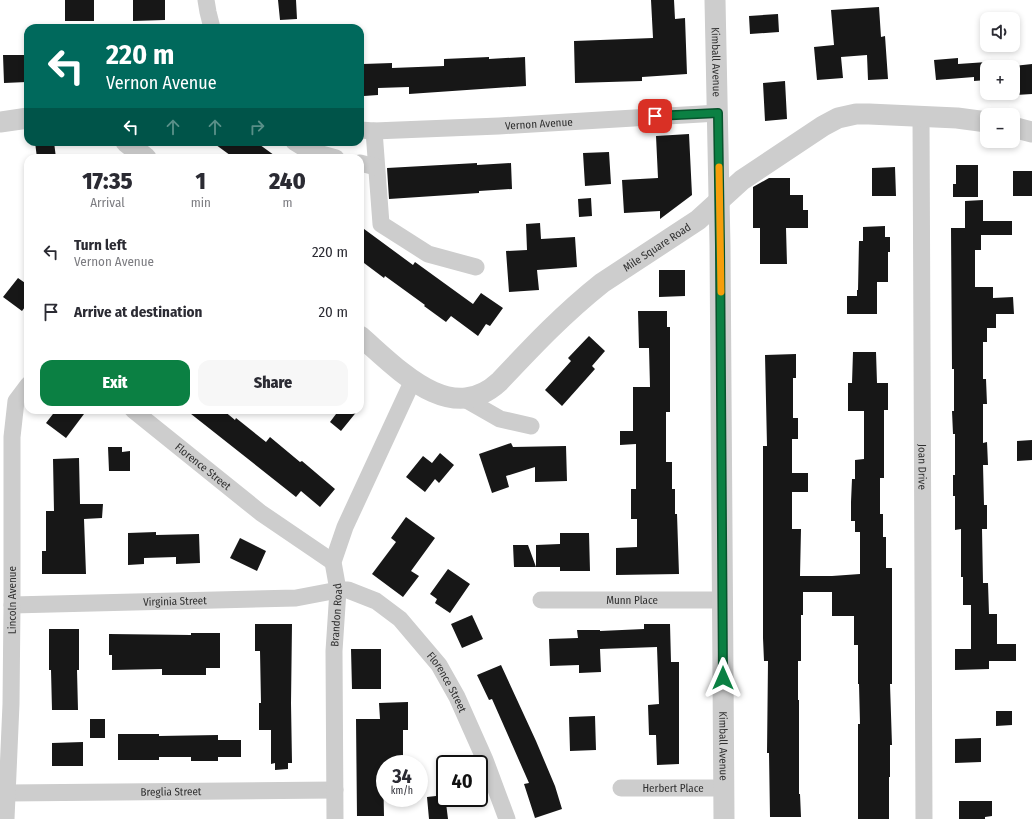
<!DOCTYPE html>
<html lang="en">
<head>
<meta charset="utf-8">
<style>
	body { margin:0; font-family:"Fira Sans Condensed",sans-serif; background:#f7f7f7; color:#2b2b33; height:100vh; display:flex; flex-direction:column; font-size:15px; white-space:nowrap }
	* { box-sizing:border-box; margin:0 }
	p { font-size:13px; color:#7c7c81 }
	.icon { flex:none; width:22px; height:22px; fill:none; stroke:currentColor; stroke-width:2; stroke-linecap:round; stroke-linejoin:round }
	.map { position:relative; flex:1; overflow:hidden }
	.side { position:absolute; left:24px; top:154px; width:340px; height:260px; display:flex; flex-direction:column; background:#fff; border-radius:12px; box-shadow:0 2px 6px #0003 }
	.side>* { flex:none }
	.hud { position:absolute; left:24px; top:24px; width:340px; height:122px; border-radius:12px; box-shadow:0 2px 6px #0003; background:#00695c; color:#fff; overflow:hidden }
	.tools { position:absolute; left:980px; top:12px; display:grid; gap:8px }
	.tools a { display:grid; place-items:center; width:40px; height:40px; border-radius:8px; background:#fff; box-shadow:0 2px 6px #0003; font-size:20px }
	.speed { position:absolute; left:376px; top:755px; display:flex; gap:8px; font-size:20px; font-weight:700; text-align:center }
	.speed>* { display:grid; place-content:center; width:52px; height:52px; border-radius:50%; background:#fff; box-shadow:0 2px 6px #0003; line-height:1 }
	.speed small { font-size:10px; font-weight:400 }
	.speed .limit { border:2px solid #111; border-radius:6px; background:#fff; color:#111 }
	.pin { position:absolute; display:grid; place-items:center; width:34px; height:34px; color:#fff; margin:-17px; border-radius:8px; box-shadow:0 2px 6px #0006 }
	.me { position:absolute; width:44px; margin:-22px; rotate:0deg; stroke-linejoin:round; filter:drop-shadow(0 0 3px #0008) }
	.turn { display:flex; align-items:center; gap:14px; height:84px; padding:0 16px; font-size:18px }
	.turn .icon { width:52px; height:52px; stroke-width:2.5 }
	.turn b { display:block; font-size:28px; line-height:34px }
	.lanes { display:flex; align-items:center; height:38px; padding:0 16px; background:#0003; justify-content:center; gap:20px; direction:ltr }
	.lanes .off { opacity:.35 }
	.eta { display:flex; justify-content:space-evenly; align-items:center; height:68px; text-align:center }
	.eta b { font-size:24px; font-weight:800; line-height:28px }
	.button { display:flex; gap:8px; margin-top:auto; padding:8px 16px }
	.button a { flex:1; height:46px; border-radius:12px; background:#0b8043; color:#fff; font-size:16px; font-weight:800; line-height:46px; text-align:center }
	.button a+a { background:#f7f7f7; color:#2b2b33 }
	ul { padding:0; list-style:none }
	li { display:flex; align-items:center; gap:12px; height:60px; padding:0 16px }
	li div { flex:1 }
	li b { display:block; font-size:15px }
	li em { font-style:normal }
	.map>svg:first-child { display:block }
	.building { fill:#171717 }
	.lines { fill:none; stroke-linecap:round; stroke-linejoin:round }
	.minor { stroke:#cdcdcd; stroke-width:17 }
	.tertiary { stroke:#cdcdcd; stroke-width:21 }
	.route-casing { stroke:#07532c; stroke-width:10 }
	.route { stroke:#0b8043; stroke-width:7 }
	.slow { stroke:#f59e0b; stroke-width:7 }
	.labels { text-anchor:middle; stroke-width:4; stroke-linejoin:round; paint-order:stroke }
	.street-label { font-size:11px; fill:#303030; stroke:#fff }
</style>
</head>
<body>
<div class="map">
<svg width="1032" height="819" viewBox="0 0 1032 819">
	<rect width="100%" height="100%" fill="#fff"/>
	<path class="building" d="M65,0h29v21h-29z
		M133,0h32v20l-32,1z
		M278,0h18l1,19 -17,1z
		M651,0h23l1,19 10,-1 2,56 -45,3v4l-67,2 -1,-42 79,-3z
		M879,7l2,30 4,-1 3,43 -20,1 -1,-25 -26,2 2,21 -26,2 -3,-33 20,-2 -3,-35z
		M778,14l1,18 -29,2 -1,-18z
		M3,55h24v27l-23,1z
		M489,57v2l36,-2 1,29 -117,8v-7l-31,1v7l-14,1 -1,-32 29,-1v5l52,-2v-7z
		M958,58v6l29,-2v18l-13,1v-4l-38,3 -2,-20z
		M1032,64v30l-18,1 -1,-29z
		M785,81l2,38 -22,2 -2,-38z
		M689,134l3,61 -32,24v-8l-36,2 -2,-33 36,-2 -2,-42z
		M35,142h19l2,16h-19z
		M212,142h44l22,16h-44z
		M609,152l2,32 -26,2 -2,-33z
		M477,163v2l34,-2 1,26 -33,2v2l-90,6 -2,-31z
		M956,165h22v32h-25v-13h3z
		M895,167l1,29h-24v-28z
		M1013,171h19v25h-19z
		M769,178h21v17h13v15h5v18h-22l1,36h-27v-36h-7v-41z
		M591,198l1,18 -13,1 -1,-18z
		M983,200v21h29v14h-31v15h-6v37h18v11l20,-1 1,17h-18v14h-9v14h-4v37h3l1,25h-4v39l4,-1 1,23h-5l1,40h3v24h-5l1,54h5l1,31h8v30h19v17h-27v8l-34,1v-21h16v-44h-8v-28h-2v-48l-6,1v-34h-2v-21h2v-41h-2l-1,-23h2v-42h-2l-1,-141h14v-27z
		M540,223l1,16 34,-2 2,30 -40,3 2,20 -30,2 -3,-41 21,-1 -1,-26z
		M360,226l53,39 2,-3 58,42 8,-11 22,15 -13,18 -4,-2 -8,12 -27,-20 -5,6 -22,-16 1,-1 -40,-29 -1,2 -24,-18z
		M885,226v11h5v15h-2v30h-11v32h-30v-18h10v-6h1l1,-49h4v-14z
		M659,270h26v26l-26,1z
		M18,278l10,7v18l-6,8 -19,-14z
		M638,311h29v16h3v85h-4v50h6v27h3v25h2l2,60 -63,1v-27l21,-1v-28h-6v-30h5v-45l-16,1v-14h13v-44h17l-1,-39h-10z
		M589,336l16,15 -13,15 3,3 -33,37 -17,-16 26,-29 -3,-3z
		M853,352h23l1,31h11v27h-4v68h-4v36h3v23h3v31h6v116h-2l2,61h-2v32h-1v42h-31v-95h2l-1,-40h-1v-39h-4v-29h-22v-24h-29v23h-2v46h-3v39h1v94h1l1,23h-31l-1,-64h-2l1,-92h-4l-1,-23v-192h4l-2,-91 31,-1v24h-3v40h5v21h-6v34h16v19h-16v37h9l-1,47h32l28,-2v-42h-5v-11h-4v-19l1,-23h3v-19l9,-1v-48h-16v-28h4z
		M56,410h31l-21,28 -20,-15z
		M186,410h37l12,10 1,-2 30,24 4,-5 30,25 2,-1 33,28 -15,18 -19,-16 -5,6z
		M339,410h19l-17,21 -11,-9z
		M1032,440v20l-15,1v-20z
		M511,443l2,4 53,-1 1,35 -32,1v-15l-29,9 3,11 -17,6 -13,-39z
		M108,447h14v5l8,-1v20h-21z
		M440,453l14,12 -15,18 -4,-4 -10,13 -19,-15 17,-21 9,7z
		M79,458l1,46h23l-1,14 -18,1 2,55h-44v-23h4v-40h8l-1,-52z
		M406,517l29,21 -24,33 8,5 -16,21 -31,-23 24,-32 -5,-4z
		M156,532v3l43,-1 1,29 -24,1v-7l-32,1v6l-16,1v-32z
		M560,533h29l1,38h-30v-4h-24v-22l24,-1z
		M240,538l26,13 -9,20 -27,-13z
		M513,545h15l8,22h-22z
		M448,569l22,15 -20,29 -15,-10 2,-4 -7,-5z
		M472,615l11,24 -21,9 -11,-24z
		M255,624h37l-1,79 1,60h-4v6l-13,1v-7l-4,1v-34h-12v-27h2l-1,-52h-5z
		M644,624h26l1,38h8v102l-22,1 -1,-30h-7l-1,-30 11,-1 -2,-57 -57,2 1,23 -22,1v-8l-29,1 -1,-27 29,-1 -1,-8h23v1l44,-2z
		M49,629h30v41h-2l1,40h-26l-1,-40h-2z
		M191,633h29v35h-14v7h-44v-6l-50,1v-15h-3v-21l82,1z
		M351,649h30v40h-29z
		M501,665l35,76 19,45 7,23 -27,9 -11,-34 5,-1 -37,-84 -3,1 -12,-25z
		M408,702v28h-5v34l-20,1 1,51h-27l-1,-97h24l-1,-16z
		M996,711h16v14l-16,1z
		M595,716l1,34 -26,1 -1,-34z
		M90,719h15v19h-15z
		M118,734h41v2l59,-1v5h23v17h-23v4h-27v-4h-32v3h-41z
		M981,738v24l-26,1v-24z
		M83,742v24h-31v-23z
		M445,795l3,24h-19l-2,-22z
		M959,801h33v15l-7,1v2h-26z"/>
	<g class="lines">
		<g class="minor">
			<path d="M206,0l2,12 4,16"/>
			<path id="s1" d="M921,116l3,703"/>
			<path id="s2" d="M360,130l14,1 125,-5 219,-13"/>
			<path d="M374,131l7,93 47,30 48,13"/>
			<path d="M294,142l13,8 29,8"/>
			<path d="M360,163l16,4"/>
			<path d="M465,399l35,20 31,7"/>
			<path id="s3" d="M133,410l128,103 72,49"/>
			<path id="s4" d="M541,600h182"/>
			<path id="s5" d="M12,605l284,-7 42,-8h10l28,11 24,18 39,46 18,32 28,63 22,59"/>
			<path id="s6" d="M621,788h103"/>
			<path id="s7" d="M8,793l327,-3"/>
			<path id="s8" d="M6,819l5,-115 1,-99v-168l4,-36 12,-16"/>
			<path id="s9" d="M335,819l-1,-168 4,-61 -5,-28 12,-35 68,-147"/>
		</g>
		<g class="tertiary">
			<path id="s10" d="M715,0l5,246 4,573"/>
			<path d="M0,122l28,-4"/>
			<path d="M1013,127l19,5"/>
			<path d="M126,142l20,16"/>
			<path id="s11" d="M360,336c37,32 90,91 139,46 34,-36 64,-68 103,-99l96,-63 44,-40 81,-54 15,-8 18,-4h13l88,4 30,4"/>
		</g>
	</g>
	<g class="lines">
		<defs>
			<path id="route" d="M655,116l63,-3 2,133 3,432"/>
		</defs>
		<use href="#route" class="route-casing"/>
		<use href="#route" class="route"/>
		<path class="slow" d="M719,167l2,125"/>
	</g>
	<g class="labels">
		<g class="street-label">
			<text dy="4" stroke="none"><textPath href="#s10" startOffset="62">Kimball Avenue</textPath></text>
			<text dy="4" stroke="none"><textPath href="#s2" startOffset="179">Vernon Avenue</textPath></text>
			<text dy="4" stroke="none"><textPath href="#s11" startOffset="372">Mile Square Road</textPath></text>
			<text dy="4" stroke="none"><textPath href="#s3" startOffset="90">Florence Street</textPath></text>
			<text dy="4" stroke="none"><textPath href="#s1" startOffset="351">Joan Drive</textPath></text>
			<text dy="4" stroke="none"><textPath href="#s8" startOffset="219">Lincoln Avenue</textPath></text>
			<text dy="4" stroke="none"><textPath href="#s4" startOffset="91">Munn Place</textPath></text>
			<text dy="4" stroke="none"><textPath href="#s5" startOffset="163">Virginia Street</textPath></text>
			<text dy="4" stroke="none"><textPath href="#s9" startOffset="204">Brandon Road</textPath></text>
			<text dy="4" stroke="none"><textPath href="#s5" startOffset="476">Florence Street</textPath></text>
			<text dy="4" stroke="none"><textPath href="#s10" startOffset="746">Kimball Avenue</textPath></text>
			<text dy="4" stroke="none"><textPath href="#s6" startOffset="52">Herbert Place</textPath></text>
			<text dy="4" stroke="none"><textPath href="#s7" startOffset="163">Breglia Street</textPath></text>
		</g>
	</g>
</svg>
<div class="tools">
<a><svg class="icon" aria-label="sound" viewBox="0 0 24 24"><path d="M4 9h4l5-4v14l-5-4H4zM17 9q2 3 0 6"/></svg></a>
<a>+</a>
<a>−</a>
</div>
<div class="speed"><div>34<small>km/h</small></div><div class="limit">40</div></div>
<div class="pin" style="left:655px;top:116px;background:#d93025"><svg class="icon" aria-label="arrive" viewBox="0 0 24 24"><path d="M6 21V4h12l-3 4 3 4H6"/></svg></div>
<svg class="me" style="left:723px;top:678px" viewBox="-20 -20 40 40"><path d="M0-17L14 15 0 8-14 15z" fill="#0b8043" stroke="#fff" stroke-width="4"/></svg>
<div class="hud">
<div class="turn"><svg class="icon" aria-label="left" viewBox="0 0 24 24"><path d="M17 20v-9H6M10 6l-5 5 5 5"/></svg><div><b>220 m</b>Vernon Avenue</div></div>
<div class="lanes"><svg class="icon" aria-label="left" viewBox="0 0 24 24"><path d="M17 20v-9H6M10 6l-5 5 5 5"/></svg><svg class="icon off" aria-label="ahead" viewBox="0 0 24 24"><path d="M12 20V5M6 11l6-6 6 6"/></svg><svg class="icon off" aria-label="ahead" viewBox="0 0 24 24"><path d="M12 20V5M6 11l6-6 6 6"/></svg><svg class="icon off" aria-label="right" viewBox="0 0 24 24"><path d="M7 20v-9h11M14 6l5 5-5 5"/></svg></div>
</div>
<section class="side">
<div class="eta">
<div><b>17:35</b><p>Arrival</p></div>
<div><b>1</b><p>min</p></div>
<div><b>240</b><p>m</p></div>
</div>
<ul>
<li><svg class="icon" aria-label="left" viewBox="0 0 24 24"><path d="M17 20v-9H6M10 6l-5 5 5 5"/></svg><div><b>Turn left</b><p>Vernon Avenue</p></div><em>220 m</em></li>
<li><svg class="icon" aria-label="arrive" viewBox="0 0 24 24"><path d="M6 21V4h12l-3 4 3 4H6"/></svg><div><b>Arrive at destination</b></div><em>20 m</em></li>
</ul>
<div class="button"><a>Exit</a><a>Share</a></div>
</section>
</div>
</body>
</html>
